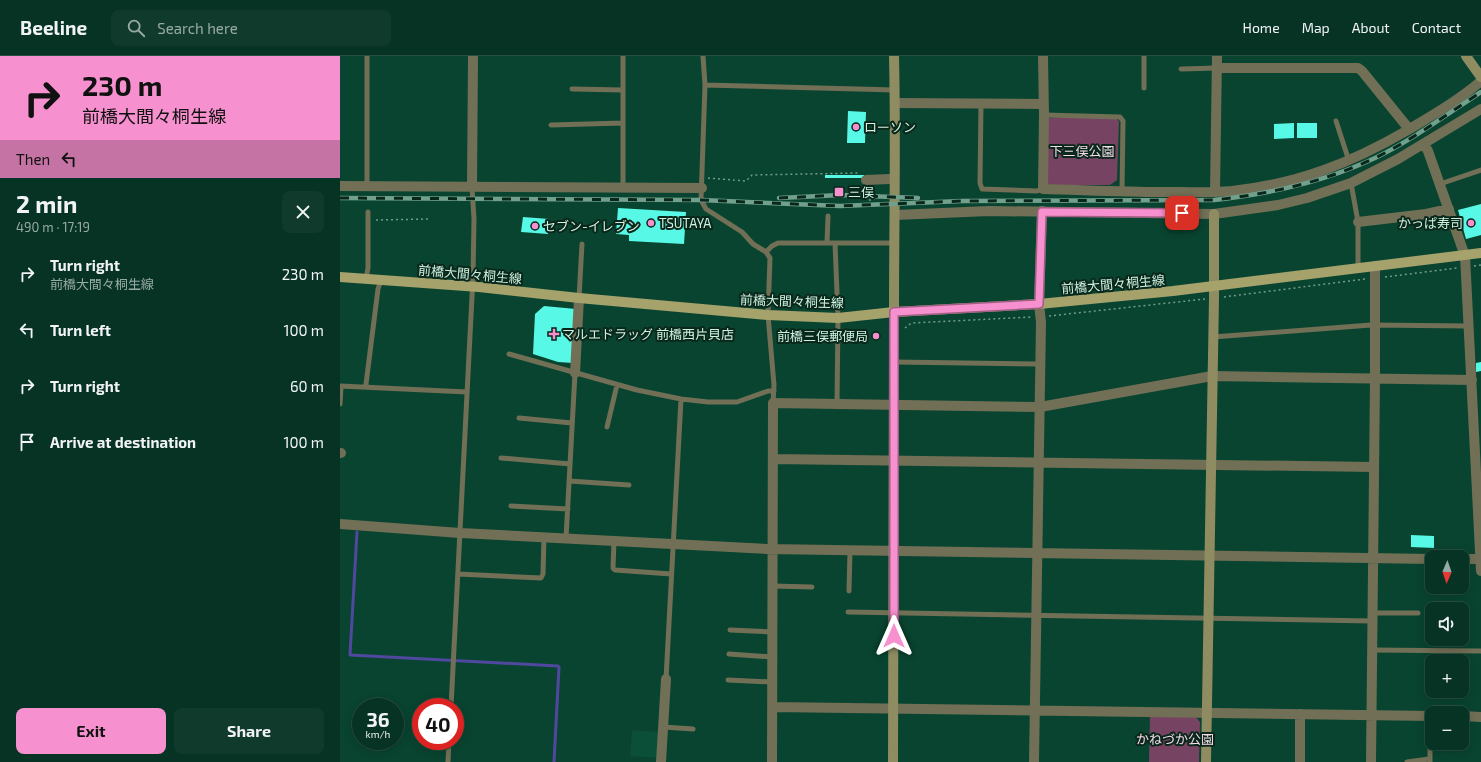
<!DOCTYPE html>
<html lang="en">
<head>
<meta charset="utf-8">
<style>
	body { margin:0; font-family:"Exo 2","Noto Sans JP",sans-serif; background:#103b2c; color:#f1f3f6; height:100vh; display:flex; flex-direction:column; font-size:15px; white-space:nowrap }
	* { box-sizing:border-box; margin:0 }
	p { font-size:13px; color:#98aaa6 }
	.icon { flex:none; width:22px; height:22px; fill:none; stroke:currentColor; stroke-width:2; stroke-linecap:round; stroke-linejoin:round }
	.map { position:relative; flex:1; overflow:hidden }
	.panel { display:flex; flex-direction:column; background:#073324; width:340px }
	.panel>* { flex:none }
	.hud { background:#f790ce; color:#111; overflow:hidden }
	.needle { width:26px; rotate:182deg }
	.buttons { position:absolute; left:1085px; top:494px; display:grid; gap:8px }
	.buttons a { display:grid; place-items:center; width:44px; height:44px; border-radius:8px; background:#073324; box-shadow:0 2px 10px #0003,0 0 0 1px #284e41; font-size:20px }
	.speed { position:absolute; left:12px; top:642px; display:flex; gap:8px; font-size:20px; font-weight:700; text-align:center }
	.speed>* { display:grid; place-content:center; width:52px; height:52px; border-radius:50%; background:#073324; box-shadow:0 2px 10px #0003,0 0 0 1px #284e41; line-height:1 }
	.speed small { font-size:10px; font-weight:400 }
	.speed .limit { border:6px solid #d22; background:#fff; color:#111 }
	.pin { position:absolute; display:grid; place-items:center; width:34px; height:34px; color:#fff; margin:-17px; border-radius:8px; box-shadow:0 2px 6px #0006 }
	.me { position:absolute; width:44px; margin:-22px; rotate:0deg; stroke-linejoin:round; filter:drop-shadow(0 0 3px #0008) }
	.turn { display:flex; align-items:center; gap:14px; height:84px; padding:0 16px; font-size:18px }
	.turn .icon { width:52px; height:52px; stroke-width:2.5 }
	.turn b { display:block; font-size:28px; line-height:34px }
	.then { display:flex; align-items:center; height:38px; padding:0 16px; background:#0003; gap:8px; font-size:15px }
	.round { display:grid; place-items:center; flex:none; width:42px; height:42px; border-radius:8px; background:#103b2c }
	.headline { display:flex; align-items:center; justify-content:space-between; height:68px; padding:0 16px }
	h1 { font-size:24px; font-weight:700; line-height:30px }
	.action { display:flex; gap:8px; margin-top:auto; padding:8px 16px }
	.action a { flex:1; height:46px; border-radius:8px; background:#f790ce; color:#111; font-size:16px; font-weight:700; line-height:46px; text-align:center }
	.action a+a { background:#103b2c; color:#f1f3f6 }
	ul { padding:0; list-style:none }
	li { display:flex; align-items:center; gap:12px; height:56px; padding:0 16px }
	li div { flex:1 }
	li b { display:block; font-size:15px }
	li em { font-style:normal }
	header { display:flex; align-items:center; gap:24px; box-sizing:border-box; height:56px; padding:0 20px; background:#073324; border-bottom:1px solid #284e41 }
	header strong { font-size:19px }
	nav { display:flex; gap:22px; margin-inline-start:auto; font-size:14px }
	.search { width:280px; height:36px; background:#103b2c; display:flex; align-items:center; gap:10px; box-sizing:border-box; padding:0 14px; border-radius:8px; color:#98aaa6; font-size:15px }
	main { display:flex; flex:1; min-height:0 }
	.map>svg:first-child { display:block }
	.built { fill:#0b4f38 }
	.green { fill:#774362 }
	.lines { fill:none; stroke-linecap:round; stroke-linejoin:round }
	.stream { stroke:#50489f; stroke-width:3 }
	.building { fill:#57f9e6 }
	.path { stroke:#6f9d8b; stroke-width:1.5; stroke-dasharray:2 3; stroke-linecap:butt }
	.lane { stroke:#716f55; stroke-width:5 }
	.street { stroke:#716f55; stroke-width:10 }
	.secondary { stroke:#8f8c62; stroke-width:10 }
	.primary { stroke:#a6a26c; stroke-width:10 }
	.rail-casing { stroke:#71a08d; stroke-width:4.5 }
	.rail { stroke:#09271b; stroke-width:3; stroke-dasharray:9; stroke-linecap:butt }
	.route-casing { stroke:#a15e86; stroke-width:10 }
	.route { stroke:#f790ce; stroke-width:7 }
	.poi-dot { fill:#f790ce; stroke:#09271b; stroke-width:1.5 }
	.labels { text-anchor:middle; stroke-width:4; stroke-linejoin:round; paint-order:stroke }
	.poi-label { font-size:13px; fill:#cff2e1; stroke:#09271b; text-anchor:start }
	.park-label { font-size:13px; fill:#f5dcea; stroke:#09271b }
	.street-label { font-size:13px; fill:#cff2e1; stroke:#09271b }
</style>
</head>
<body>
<header>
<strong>Beeline</strong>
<div class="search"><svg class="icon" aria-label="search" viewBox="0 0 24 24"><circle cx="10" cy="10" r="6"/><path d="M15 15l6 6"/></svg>Search here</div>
<nav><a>Home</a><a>Map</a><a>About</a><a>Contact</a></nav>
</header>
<main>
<section class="panel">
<div class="hud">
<div class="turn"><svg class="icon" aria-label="right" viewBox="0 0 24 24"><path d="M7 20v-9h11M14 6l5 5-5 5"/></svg><div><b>230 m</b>前橋大間々桐生線</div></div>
<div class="then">Then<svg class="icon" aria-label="left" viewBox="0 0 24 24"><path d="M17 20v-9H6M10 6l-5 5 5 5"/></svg></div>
</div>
<div class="headline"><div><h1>2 min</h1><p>490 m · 17:19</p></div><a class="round"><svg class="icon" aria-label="close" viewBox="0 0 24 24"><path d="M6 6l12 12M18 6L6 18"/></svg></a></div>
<ul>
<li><svg class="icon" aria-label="right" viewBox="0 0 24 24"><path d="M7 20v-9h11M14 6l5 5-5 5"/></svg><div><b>Turn right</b><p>前橋大間々桐生線</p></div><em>230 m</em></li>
<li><svg class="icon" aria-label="left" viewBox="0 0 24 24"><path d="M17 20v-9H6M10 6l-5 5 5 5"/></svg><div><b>Turn left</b></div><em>100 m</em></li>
<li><svg class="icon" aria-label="right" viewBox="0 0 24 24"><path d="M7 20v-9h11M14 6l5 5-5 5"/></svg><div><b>Turn right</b></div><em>60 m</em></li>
<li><svg class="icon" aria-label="arrive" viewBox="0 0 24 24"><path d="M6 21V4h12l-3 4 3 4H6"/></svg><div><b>Arrive at destination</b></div><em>100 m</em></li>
</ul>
<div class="action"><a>Exit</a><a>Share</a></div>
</section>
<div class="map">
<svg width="1141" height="706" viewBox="0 0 1141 706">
	<rect width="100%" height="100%" fill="#094430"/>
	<path class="built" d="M292,674l27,2 -1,26 -28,-2z"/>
	<path class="green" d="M707,62h68l4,3 -2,59 -7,5h-62z
		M810,660l46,1 4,5 -1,40h-50z"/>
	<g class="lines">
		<path class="stream" d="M17,476l-7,123 208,11 1,1 -5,95"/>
	</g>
	<path class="building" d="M508,55l18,1 -1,31h-18z
		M954,67v15l-20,1v-15z
		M957,67h20v15h-20z
		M485,119h39v3h-39z
		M1141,148v31l-15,4 -8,-29z
		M278,152l68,4 -2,32 -55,-3v-6l-13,-1z
		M183,161l26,2 -1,15 -27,-2z
		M204,250l32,3 -3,54 -15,-1 -25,-8 2,-40z
		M1141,306v9l-5,1v-9z
		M1071,479l23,1v12l-23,-1z"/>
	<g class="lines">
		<path class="path" d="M368,122l38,3 6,-6 107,-2
			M529,144h5v-6l-2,-5
			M36,164l53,-1
			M1134,210l7,-1
			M1045,221l72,-9
			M884,241l141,-18
			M709,260l156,-17
			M565,272l5,-4 2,-1 119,-6"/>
		<path class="lane" d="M363,0l2,29 -4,115 5,9 36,23 11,12 13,8 4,6 -2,57 6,70 -1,18
			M841,13l36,-1
			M365,29l190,5
			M804,32v-32
			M232,33l51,1
			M641,48l-1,79 2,6 55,2 6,-2
			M704,59l76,2 3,4 -1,71
			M996,65l13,40
			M211,69l72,-2
			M1011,127l7,39v46
			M1100,128l41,-14
			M27,130v-130
			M283,131v-131
			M487,187l1,-27
			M495,187l3,75 -1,86
			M426,196l6,-6 6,-3h116
			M26,223l2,-11v-56
			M239,242l3,-54
			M873,281l158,-12 98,1
			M169,298l128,36 44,9 27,3h29l31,-11h6
			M554,306l146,2
			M0,330l127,6
			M26,331v-3l12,-95 3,-9
			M0,348l1,-17
			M179,362l53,5
			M267,371l10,-42
			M161,402l69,6
			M229,425l60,4
			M171,450l57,3
			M226,482l9,-165
			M274,485l-1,27 2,2 56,4
			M118,518l83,4 2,-4 1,-37
			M432,530l40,1
			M509,535l1,-41
			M508,556l525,9
			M1033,557h45
			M390,574l42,2
			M1032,594l109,1
			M389,598l43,3
			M326,623l15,-280
			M388,624l44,2
			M111,651l22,-430 1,-58 -2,-32
			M1090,660v46
			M323,671l30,2
			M108,706l1,-21
			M1067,706l22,-3"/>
		<path class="street" d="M703,0l1,59 -1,74c40,1 79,3 119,3 23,0 46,1 70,-1 66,-7 119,-28 176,-61 25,-15 51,-30 73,-49
			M877,12h141l4,3 47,58
			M555,47l148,1
			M1084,88l4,7 37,105 16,315
			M526,124l23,-1
			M0,130l362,2
			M132,131l1,-131
			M875,136l2,-136
			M555,159l94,-4 225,3 64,-9 29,-7 44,-15 47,-24 83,-50
			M1018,166l68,-8 23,-5
			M235,317l4,-75
			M0,397h1
			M433,403l601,8
			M0,468l120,9 307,16 665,10
			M1122,503h19
			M433,651l659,9
			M1122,660l19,1
			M321,706l5,-83
			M432,706l1,-359 267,4 172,-31 260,4
			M694,706l7,-440 -2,-18 3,-93
			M960,706v-48
			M1031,706l4,-383v-113"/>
		<path class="secondary" d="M1126,0l15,21
			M553,706c1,-150 1,-300 1,-451 0,-85 2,-170 0,-255
			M866,706l8,-464v-84"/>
		<path class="primary" d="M0,221l139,10 100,11 189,17 70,3 56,-6 145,-8 134,-13 308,-38"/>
		<defs>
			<path id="rail" d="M0,142l361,2 139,6 122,-5 252,-1c56,-6 110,-18 161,-42 37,-18 71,-43 106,-66
				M439,142l62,-3 77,3"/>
		</defs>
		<use href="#rail" class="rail-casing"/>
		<use href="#rail" class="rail"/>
	</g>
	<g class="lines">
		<defs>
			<path id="route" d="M554,580v-324l145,-8 3,-92 140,1"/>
		</defs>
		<use href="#route" class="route-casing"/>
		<use href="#route" class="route"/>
	</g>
	<g class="poi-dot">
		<circle cx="516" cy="71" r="4"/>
		<rect x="494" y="131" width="10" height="10" rx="2"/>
		<circle cx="311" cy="167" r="4"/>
		<circle cx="1131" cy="167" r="4"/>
		<circle cx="195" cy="170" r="4"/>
		<path d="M212 272h4v4h4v4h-4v4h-4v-4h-4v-4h4z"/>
		<circle cx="536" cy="280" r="4"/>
	</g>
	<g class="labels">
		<g class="poi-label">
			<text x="524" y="76">ローソン</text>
			<text x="508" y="141">三俣</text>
			<text x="319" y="172">TSUTAYA</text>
			<text x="1123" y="172" text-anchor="end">かっぱ寿司</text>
			<text x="203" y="175">セブン-イレブン</text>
			<text x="222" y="283">マルエドラッグ 前橋西片貝店</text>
			<text x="528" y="285" text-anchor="end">前橋三俣郵便局</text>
		</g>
		<g class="park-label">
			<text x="742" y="100">下三俣公園</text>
			<text x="835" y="688">かねづか公園</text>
		</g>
		<g class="street-label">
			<text transform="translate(130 218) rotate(5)" y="5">前橋大間々桐生線</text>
			<text transform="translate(773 228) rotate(-5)" y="5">前橋大間々桐生線</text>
			<text transform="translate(452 245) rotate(2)" y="5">前橋大間々桐生線</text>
		</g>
	</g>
</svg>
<div class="buttons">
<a><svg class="needle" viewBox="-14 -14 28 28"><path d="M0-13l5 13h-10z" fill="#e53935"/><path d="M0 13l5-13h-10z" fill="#98aaa6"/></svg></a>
<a><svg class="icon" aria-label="sound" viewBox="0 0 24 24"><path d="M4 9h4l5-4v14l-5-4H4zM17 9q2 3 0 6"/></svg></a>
<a>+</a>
<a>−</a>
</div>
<div class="speed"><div>36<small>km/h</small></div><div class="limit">40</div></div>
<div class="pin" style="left:842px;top:157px;background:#d93025"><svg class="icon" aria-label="arrive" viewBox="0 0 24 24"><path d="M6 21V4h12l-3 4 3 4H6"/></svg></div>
<svg class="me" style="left:554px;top:580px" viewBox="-20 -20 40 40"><path d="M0-17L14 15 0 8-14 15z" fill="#f790ce" stroke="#fff" stroke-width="4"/></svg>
</div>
</main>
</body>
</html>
